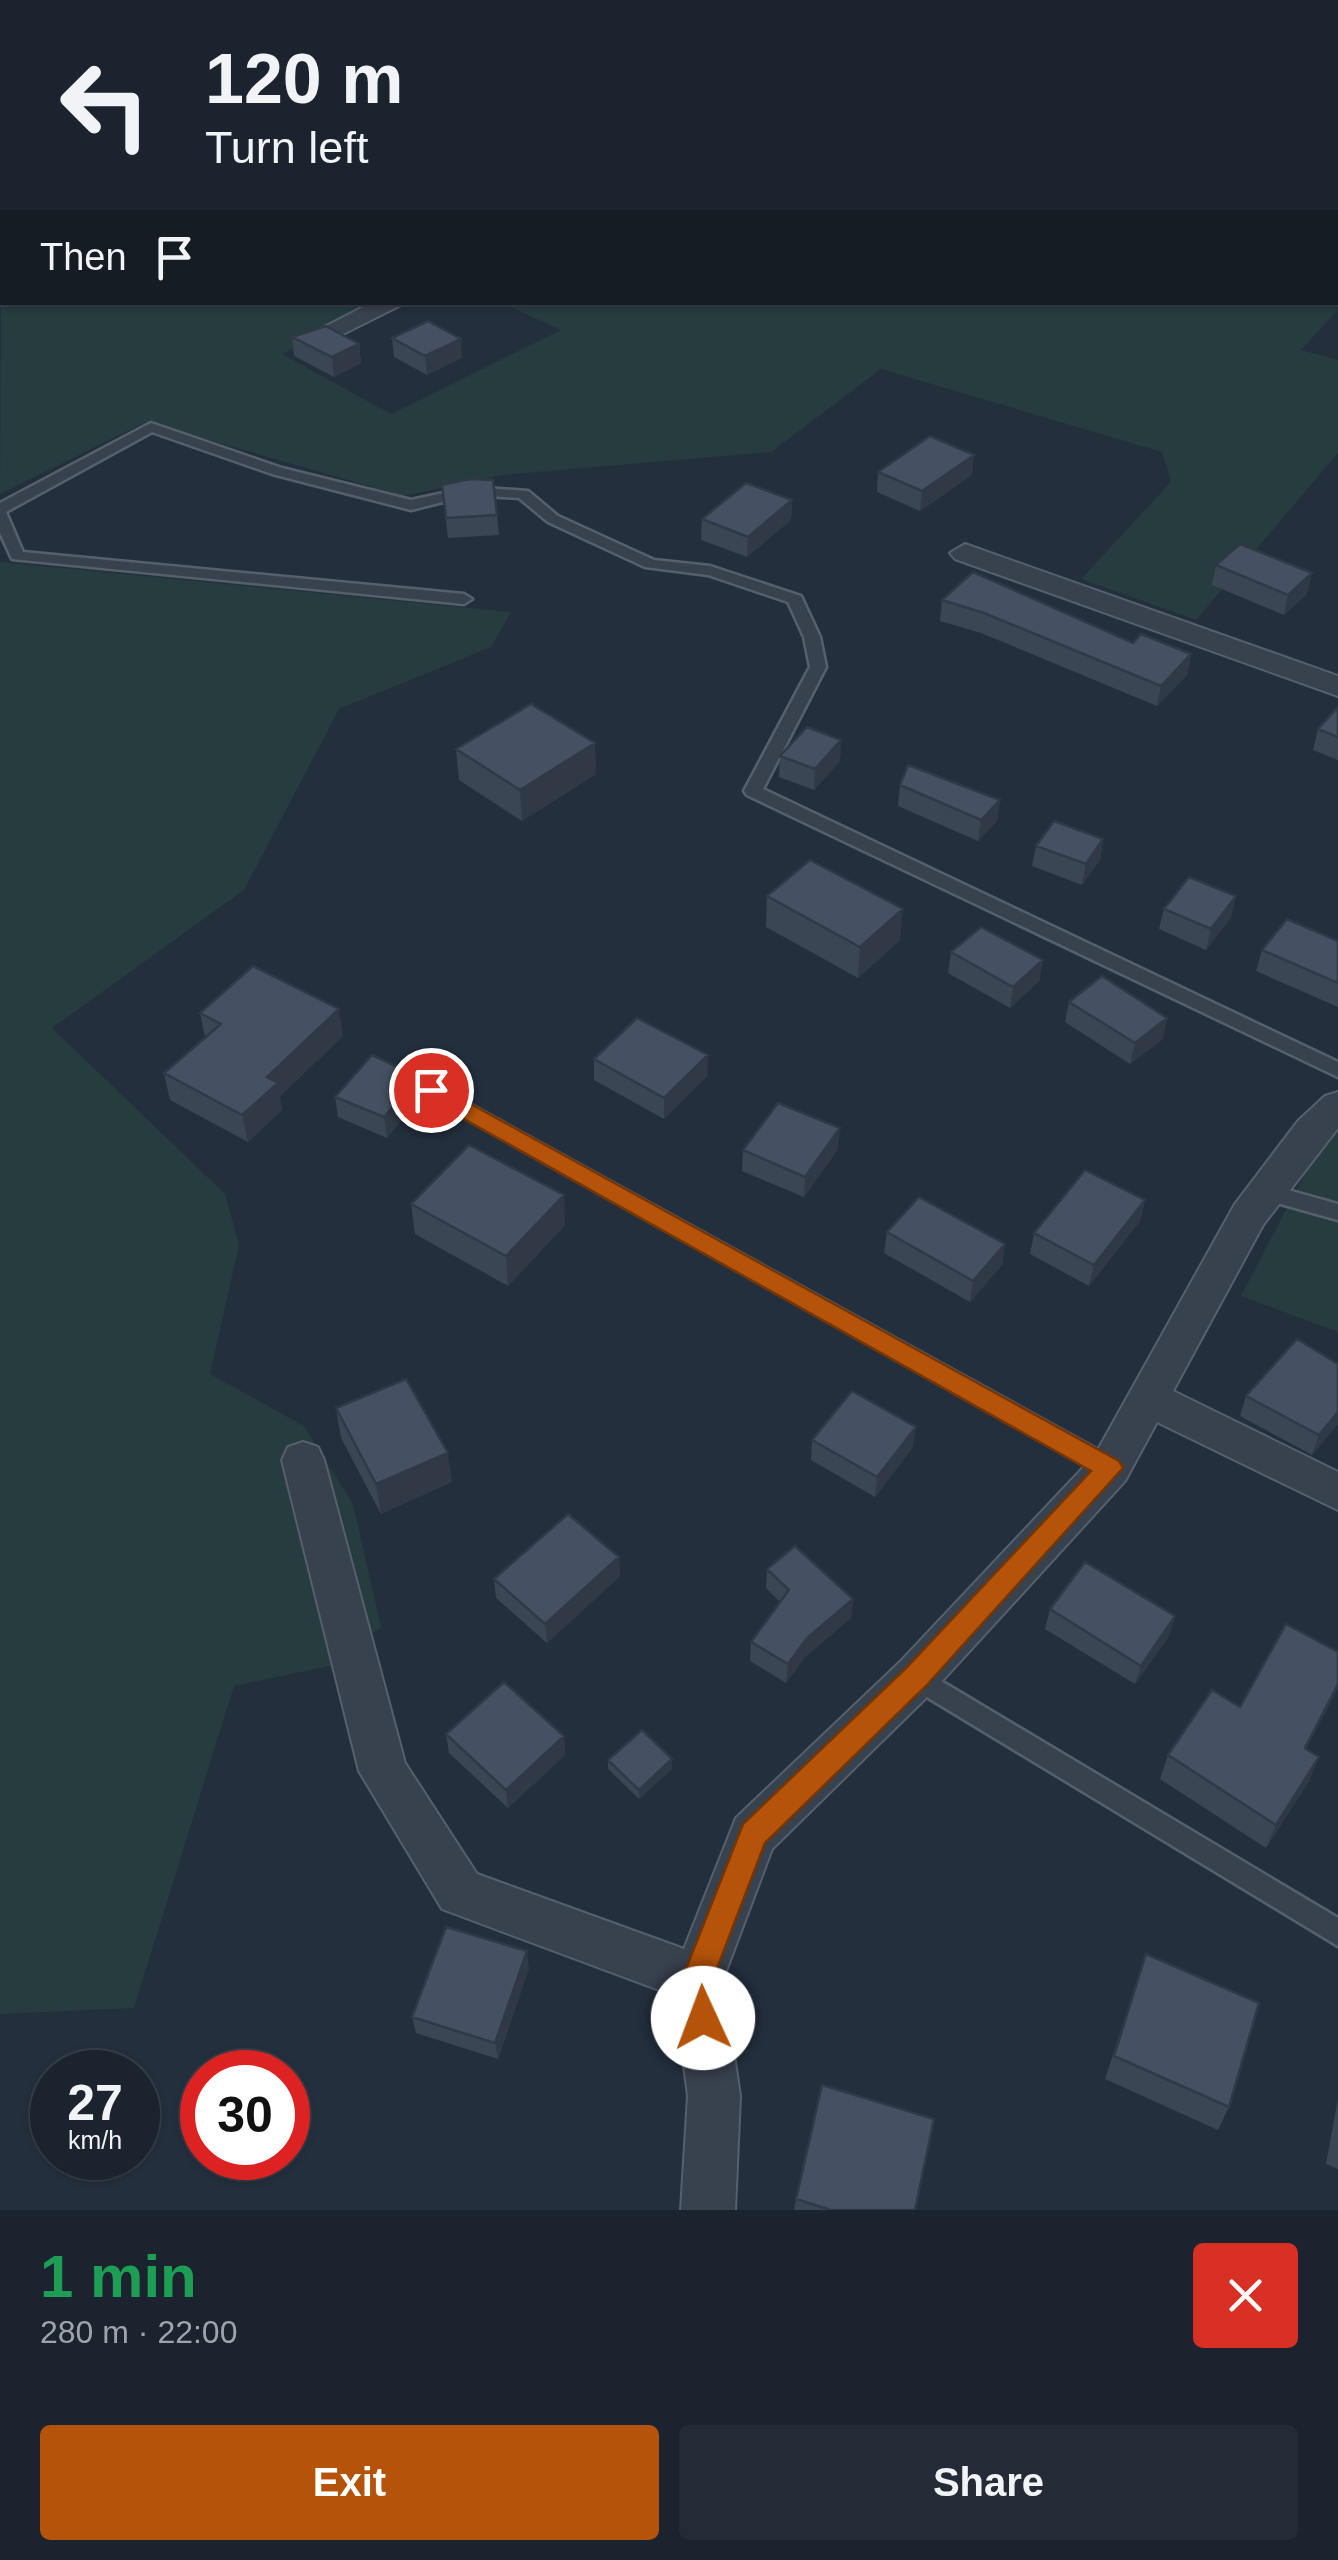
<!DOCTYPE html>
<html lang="en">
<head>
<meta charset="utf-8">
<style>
	body { margin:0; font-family:Helvetica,sans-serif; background:#242b36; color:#f1f3f6; height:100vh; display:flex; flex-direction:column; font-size:38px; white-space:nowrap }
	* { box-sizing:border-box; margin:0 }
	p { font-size:32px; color:#a0a4aa }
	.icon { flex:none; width:55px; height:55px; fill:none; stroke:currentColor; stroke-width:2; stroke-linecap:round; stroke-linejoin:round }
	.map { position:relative; height:2210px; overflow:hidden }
	.details { display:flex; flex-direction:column; background:#1b232e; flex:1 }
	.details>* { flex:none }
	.hud { position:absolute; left:0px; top:0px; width:1340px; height:305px; box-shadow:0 2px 8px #0004,0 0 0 2px #39404a; background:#1b232e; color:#f1f3f6; overflow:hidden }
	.speed { position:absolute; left:30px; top:2050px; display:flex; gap:20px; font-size:50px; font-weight:700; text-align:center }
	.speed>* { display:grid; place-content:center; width:130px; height:130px; border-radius:50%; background:#1b232e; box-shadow:0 2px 8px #0004,0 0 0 2px #39404a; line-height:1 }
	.speed small { font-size:25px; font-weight:400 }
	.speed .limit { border:15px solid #d22; background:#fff; color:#111 }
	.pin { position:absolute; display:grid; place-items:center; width:85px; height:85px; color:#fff; margin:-42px; border:5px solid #fff; border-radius:50%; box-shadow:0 2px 10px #0007 }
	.me { position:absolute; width:110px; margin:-55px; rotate:358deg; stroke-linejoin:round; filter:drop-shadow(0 0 8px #0008) }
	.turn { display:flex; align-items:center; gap:35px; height:210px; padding:0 40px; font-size:45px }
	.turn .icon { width:130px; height:130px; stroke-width:2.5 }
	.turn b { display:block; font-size:70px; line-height:85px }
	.then { display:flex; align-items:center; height:95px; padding:0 40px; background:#0003; gap:20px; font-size:38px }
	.round { display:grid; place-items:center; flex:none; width:105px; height:105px; border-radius:10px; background:#242b36 }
	.head { display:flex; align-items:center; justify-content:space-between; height:170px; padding:0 40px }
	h1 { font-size:60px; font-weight:800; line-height:75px; color:#1e9e55 }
	.action { display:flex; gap:20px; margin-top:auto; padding:20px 40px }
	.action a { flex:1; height:115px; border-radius:10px; background:#b45309; color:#fff; font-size:40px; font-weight:800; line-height:115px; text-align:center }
	.action a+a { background:#242b36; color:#f1f3f6 }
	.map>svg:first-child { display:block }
	.green { fill:#263c3f }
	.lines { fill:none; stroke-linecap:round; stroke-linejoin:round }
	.river { fill:#394c67; fill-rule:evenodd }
	.lane-casing { stroke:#565f6c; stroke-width:5 }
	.street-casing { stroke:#565f6c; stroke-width:4 }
	.lane { fill:#38414e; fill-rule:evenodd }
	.street { fill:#38414e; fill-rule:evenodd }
	.wall { fill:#3b4654 }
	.shaded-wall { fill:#303945 }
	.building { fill:#455162; stroke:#303945; stroke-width:2.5 }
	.route { fill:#b45309; stroke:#753606; stroke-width:2.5 }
</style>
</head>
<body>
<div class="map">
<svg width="1338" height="2210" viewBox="0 0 1338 2210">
	<rect width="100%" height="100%" fill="#242f3e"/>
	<path class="green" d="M2,98v204l390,1 -110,51 109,60 170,-84 -59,-27 836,-1v-58v66l-37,40 37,10v93l-142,167 -115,-41 90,-97 -9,-30 -281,-83 -110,83 -270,23 -97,21 -258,-74 -146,72z
		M0,562l511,50 -20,35 -152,62 -95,181 -192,138 173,166 14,51 -29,129 94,52 49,78 28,123 -52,39 -95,20 -100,322 -134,6z
		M1338,1110v222l-97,-36z"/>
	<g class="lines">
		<path class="river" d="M2,140v22l-2,1v-22z"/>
		<defs>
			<path id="lane" d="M151,423l131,45 129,32 60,-13 57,4 30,25 96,44 56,6 91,30 19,41 6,30 -63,122 575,273v15l-591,-282 -3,-4 66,-124 -6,-30 -16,-35 -80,-27 -63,-8 -97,-45 -29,-24 -48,-3 -60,15 -139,-36 -120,-42 -146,80 17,40 441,42 8,5 -8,5 -452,-45 -12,-26v-30z
				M431,1083l687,378 3,7 -3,7 -8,3 -8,-3 -678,-380 -3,-5z
				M1266,1184l72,20v16l-79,-22 -3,-6 3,-6z
				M916,1666l422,252v28l-431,-261 -3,-8 3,-8z"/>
			<path id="street" d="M373,302h34l-82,41 -9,3 -13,-8z
				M965,544l373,132v20l-383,-137 -5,-6z
				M1338,1092v36l-75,97 -90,166 165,81v38l-181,-88 -32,59 -193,211 -160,157 -49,130 17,117 -5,114h-54l7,-114 -13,-100 -233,-87 -83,-138 -77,-311 6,-13 15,-5 15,5 6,13 81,303 72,111 207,75 52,-131 164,-156 195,-207 140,-251 63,-83 27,-25z"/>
		</defs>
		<use href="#lane" class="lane-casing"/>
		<use href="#street" class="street-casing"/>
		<use href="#lane" class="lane"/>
		<use href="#street" class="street"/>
	</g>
	<path class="wall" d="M292,337l67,7 2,19 -27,14 -40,-21z
		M392,338l70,20 -35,17 -33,-18z
		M878,472l94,3 -52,36 -43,-19z
		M442,485l55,30 2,20 -51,3z
		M792,500l-1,20 -44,37 -46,-17 1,-21z
		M1216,565l91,29 -23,21 -72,-30z
		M942,600l191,43 58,11 -4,21 -30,31 -176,-73 -41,-12z
		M1338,707v53l-25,-10 5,-21z
		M841,740l-1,21 -26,29 -35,-13 1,-21z
		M595,743l1,31 -74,47 -63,-41 -3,-31z
		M900,785l100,15 -3,21 -19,20 -80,-35z
		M1103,839l-3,21 -18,25 -50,-19 4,-20z
		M767,896l133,44 -42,38 -92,-51z
		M1164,909l67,8 -25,33 -47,-21z
		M1338,941v66l-82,-36 6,-21z
		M951,952l92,8 -4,21 -29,27 -62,-35z
		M1069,1002l94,37 -33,25 -65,-42z
		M200,1013l143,23 -63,60 2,14 -34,32 -78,-42 -6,-27 41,-36z
		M708,1055l-1,21 -43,43 -70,-39v-21z
		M419,1077l2,20 -34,41 -49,-21 -3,-20z
		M838,1149l-34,48 -62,-26 1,-21z
		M1145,1200l-5,21 -51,65 -59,-32 4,-21z
		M411,1204l154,21 -57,61 -93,-52z
		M887,1232l118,12 -3,21 -32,37 -86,-49z
		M1246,1396l92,28 -26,31 -72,-39z
		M336,1408l116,74 -71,32 -40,-76z
		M812,1440l101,7 -38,50 -64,-37z
		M619,1557l1,19 -73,67 -51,-45 -2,-19z
		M767,1569l86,30 -2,19 -46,39 -19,26 -36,-22 1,-19 29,-40 -14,-14z
		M1050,1609l125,7 -6,20 -34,48 -90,-55z
		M1338,1652v36l-32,61 13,8 -10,24 -43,67 -106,-69 8,-24 72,-48z
		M446,1734l118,2 1,19 -57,53 -59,-55z
		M608,1760l64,9 -33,30 -31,-30z
		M1146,1954l83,153 -11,23 -113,-51z
		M529,1968l-31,91 -82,-26 -4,-16z
		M1338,2098v71l-12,-5z
		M796,2199l119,11h-121z"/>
	<path class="shaded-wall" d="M461,339l1,19 -35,17 -2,-19z
		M359,344l2,19 -27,14 -2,-20z
		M974,455l-2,20 -52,36 2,-20z
		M792,500l-1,20 -44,37 1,-20z
		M1312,573l-5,21 -23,21 4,-20z
		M1191,654l-4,21 -30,31 4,-20z
		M841,740l-1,21 -26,29 1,-21z
		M595,743l1,31 -74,47 -2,-31z
		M1000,800l-3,21 -19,20 3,-21z
		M1103,839l-3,21 -18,25 4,-21z
		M1236,896l-5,21 -25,33 5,-21z
		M903,909l-3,31 -42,38 2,-31z
		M1043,960l-4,21 -29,27 3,-21z
		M339,1009l4,27 -63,60 2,14 -34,32 -6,-27 25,-38z
		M1167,1018l-4,21 -33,25 5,-21z
		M708,1055l-1,21 -43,43v-21z
		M419,1077l2,20 -34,41 -3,-21z
		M840,1128l-2,21 -34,48 1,-20z
		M564,1195l1,30 -57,61 -2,-30z
		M1145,1200l-5,21 -51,65 5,-21z
		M1005,1244l-3,21 -32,37 3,-21z
		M1338,1412v12l-26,31 7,-20z
		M916,1427l-3,20 -38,50 2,-20z
		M448,1453l4,29 -71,32 -5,-30z
		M619,1557l1,19 -73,67 -2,-19z
		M853,1599l-2,19 -46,39 -19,26 2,-19 19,-26z
		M1175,1616l-6,20 -34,48 6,-18z
		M1338,1684v4l-44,84 11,-24z
		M564,1736l1,19 -57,53 -2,-18z
		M1319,1757l-10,24 -43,67 10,-23z
		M672,1759v10l-33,30v-9z
		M527,1951l2,17 -31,91 -3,-16z"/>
	<path class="building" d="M78,0h24l3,2h-42z
		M428,321l33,18 -36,17 -33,-18z
		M326,326l33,18 -27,13 -40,-20z
		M930,436l44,19 -52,36 -44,-19z
		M470,479l23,1 4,35 -51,3 -4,-33z
		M746,483l46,17 -44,37 -46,-18z
		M1240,544l72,29 -24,22 -72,-30z
		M973,572l160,71 8,-9 50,20 -30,32 -177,-73 -42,-13z
		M531,704l64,39 -75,47 -64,-41z
		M1338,707v30l-20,-8z
		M807,727l34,13 -26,29 -35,-13z
		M908,765l92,35 -19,20 -81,-35z
		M1054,821l49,18 -17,25 -50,-18z
		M810,860l93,49 -43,38 -93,-51z
		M1189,877l47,19 -25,33 -47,-20z
		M1287,919l51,22v42l-76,-33z
		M981,927l62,33 -30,27 -62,-35z
		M253,966l86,43 -72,68 11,6 -36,32 -78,-42 57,-49 -21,-11z
		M1102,976l65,42 -32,25 -66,-41z
		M637,1018l71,37 -44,43 -70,-39z
		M372,1055l47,22 -35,40 -49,-20z
		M778,1103l62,25 -35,49 -62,-27z
		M469,1145l95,50 -58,61 -95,-52z
		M1085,1170l60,30 -51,65 -60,-32z
		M919,1197l86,47 -32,37 -86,-49z
		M1297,1339l41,25v48l-19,23 -73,-39z
		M406,1379l42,74 -72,31 -40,-76z
		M852,1391l64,36 -39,50 -65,-37z
		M568,1514l51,43 -74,67 -51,-45z
		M795,1546l58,53 -46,39 -19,26 -37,-22 38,-52 -22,-21z
		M1085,1562l90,54 -34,50 -91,-57z
		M1286,1624l52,28v32l-33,64 14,9 -43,68 -108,-70 44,-65 28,17z
		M504,1682l60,54 -58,54 -60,-56z
		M642,1730l30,29 -33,31 -31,-30z
		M446,1927l81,24 -32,92 -83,-26z
		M1146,1954l113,49 -30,104 -115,-51z
		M822,2085l112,34 -19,91h-84l-35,-11z"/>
	<path class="route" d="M431,1082l688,379 4,7 -197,218 -161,157 -52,136 6,39 -5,11 -11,5 -11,-5 -10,-50 61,-155 163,-156 185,-197 -668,-375 -3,-6z"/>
</svg>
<div class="speed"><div>27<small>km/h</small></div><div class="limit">30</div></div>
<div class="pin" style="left:431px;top:1090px;background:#d93025"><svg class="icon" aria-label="arrive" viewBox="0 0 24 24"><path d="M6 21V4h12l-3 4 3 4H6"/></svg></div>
<svg class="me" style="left:703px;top:2018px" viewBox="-20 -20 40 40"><circle r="19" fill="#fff"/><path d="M0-13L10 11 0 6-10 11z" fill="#b45309"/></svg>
<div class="hud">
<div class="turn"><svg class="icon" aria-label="left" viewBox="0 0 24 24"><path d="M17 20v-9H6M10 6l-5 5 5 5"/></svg><div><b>120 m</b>Turn left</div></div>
<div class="then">Then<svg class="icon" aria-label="arrive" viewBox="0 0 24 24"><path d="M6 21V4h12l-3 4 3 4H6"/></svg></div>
</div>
</div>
<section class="details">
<div class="head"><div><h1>1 min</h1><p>280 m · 22:00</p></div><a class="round" style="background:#d93025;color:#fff"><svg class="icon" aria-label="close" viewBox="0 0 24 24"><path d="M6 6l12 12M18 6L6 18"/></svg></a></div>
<div class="action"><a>Exit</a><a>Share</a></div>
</section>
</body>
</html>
